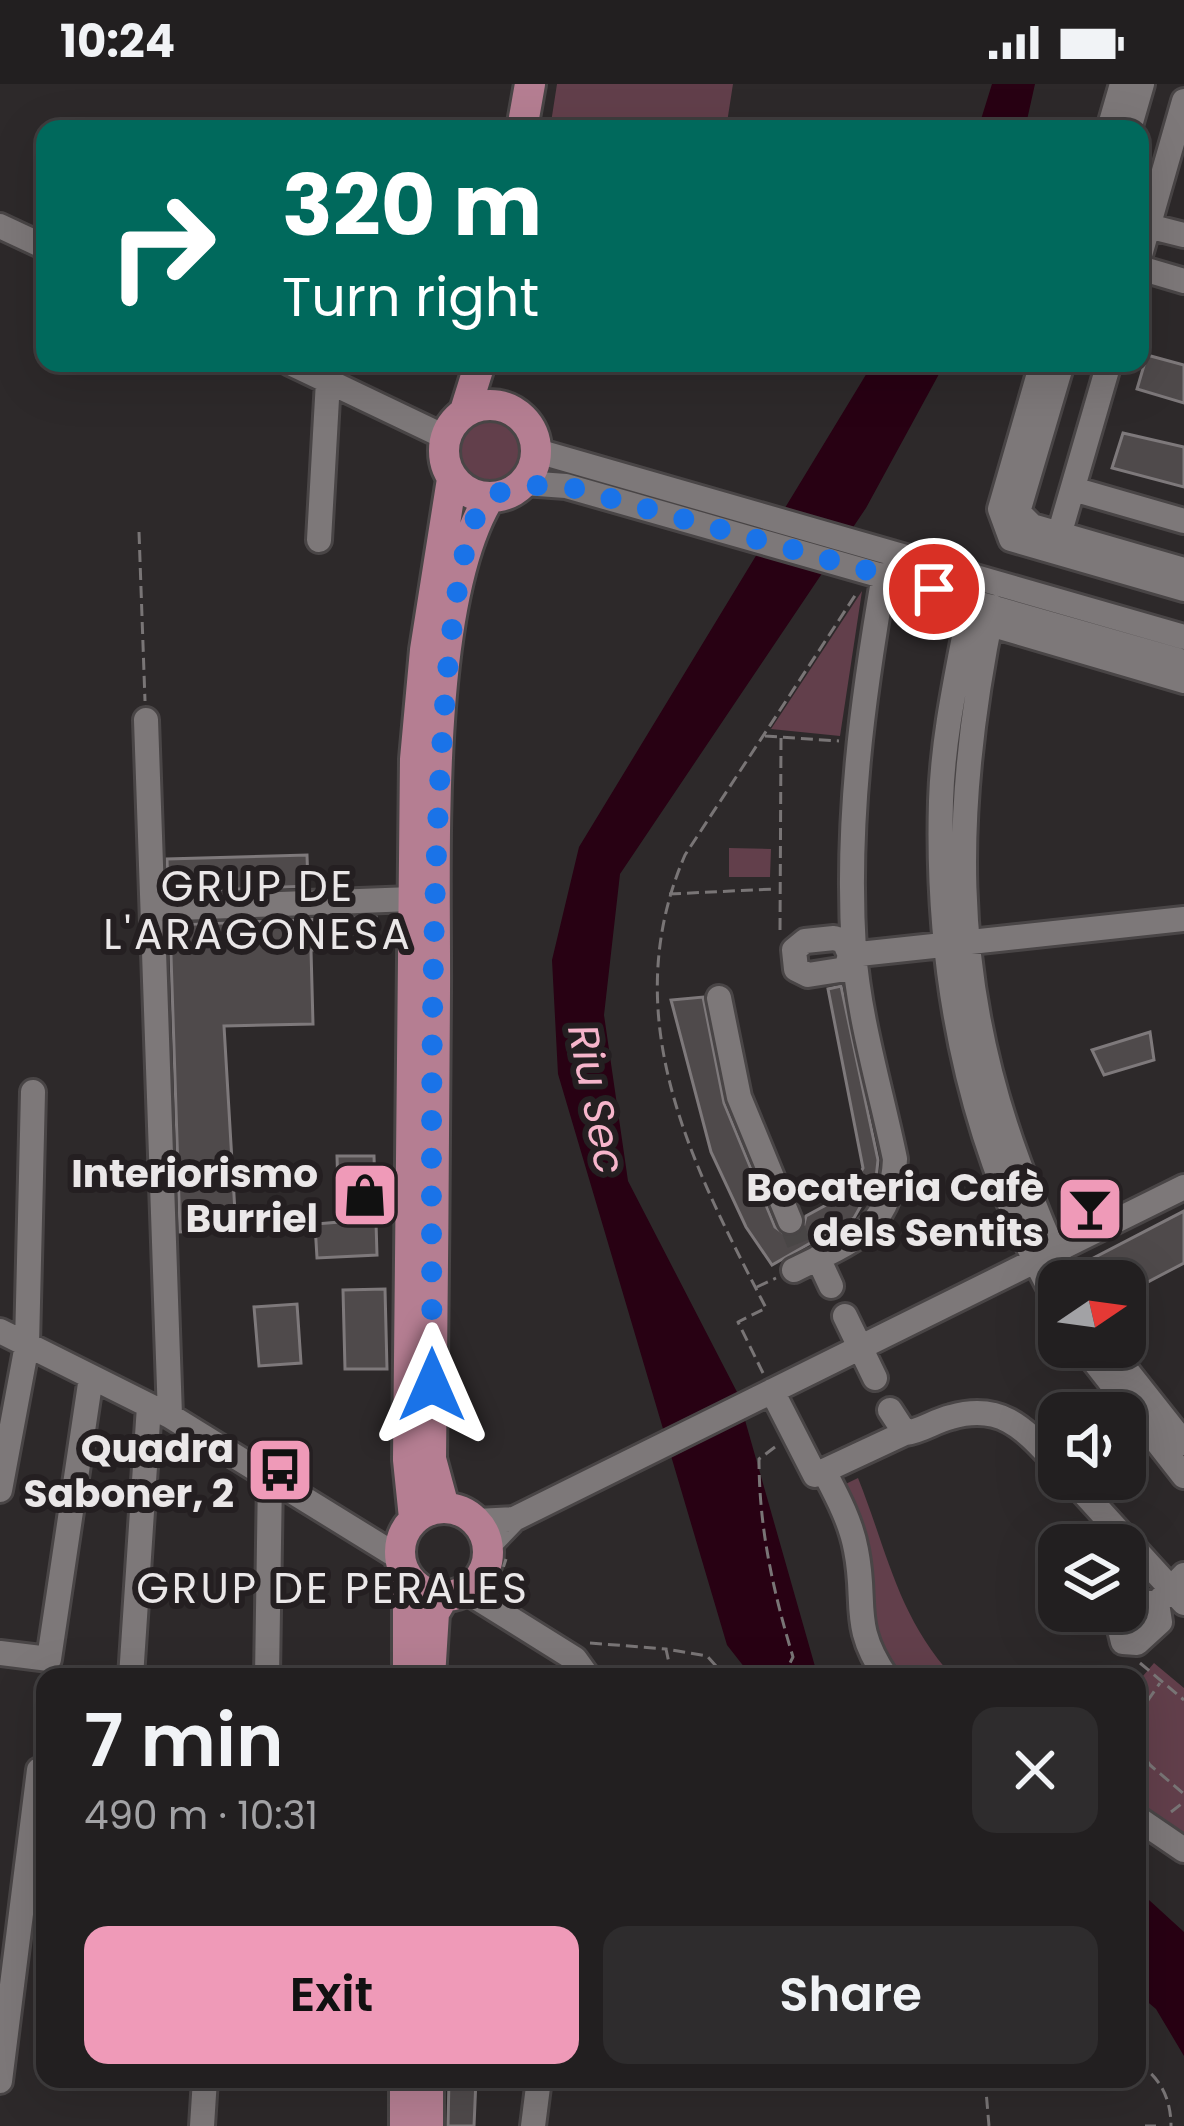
<!DOCTYPE html>
<html lang="en">
<head>
<meta charset="utf-8">
<style>
	body { margin:0; font-family:Poppins,sans-serif; background:#2e2c2d; color:#f1f3f6; height:100vh; display:flex; flex-direction:column; font-size:45px; white-space:nowrap }
	* { box-sizing:border-box; margin:0 }
	p { font-size:39px; color:#a2a2a5 }
	.icon { flex:none; width:66px; height:66px; fill:none; stroke:currentColor; stroke-width:2; stroke-linecap:round; stroke-linejoin:round }
	.map { position:relative; flex:1; overflow:hidden }
	.panel { position:absolute; left:36px; top:1584px; width:1110px; height:420px; display:flex; flex-direction:column; background:#221f20; border-radius:24px; box-shadow:0 12px 48px #0002,0 0 0 3px #3f3d3e }
	.panel>* { flex:none }
	.top-card { position:absolute; left:36px; top:36px; width:1113px; height:252px; border-radius:24px; box-shadow:0 12px 48px #0002,0 0 0 3px #3f3d3e; background:#00695c; color:#fff; overflow:hidden }
	.needle { width:78px; rotate:77deg }
	.buttons { position:absolute; left:1038px; top:1176px; display:grid; gap:24px }
	.buttons a { display:grid; place-items:center; width:108px; height:108px; border-radius:24px; background:#221f20; box-shadow:0 12px 48px #0002,0 0 0 3px #3f3d3e; font-size:60px }
	.pin { position:absolute; display:grid; place-items:center; width:102px; height:102px; color:#fff; margin:-51px; border:6px solid #fff; border-radius:50%; box-shadow:0 3px 12px #0007 }
	.me { position:absolute; width:132px; margin:-66px; rotate:0deg; stroke-linejoin:round; filter:drop-shadow(0 0 9px #0008) }
	.turn { display:flex; align-items:center; gap:42px; height:252px; padding:0 48px; font-size:54px }
	.turn .icon { width:156px; height:156px; stroke-width:2.5 }
	.turn b { display:block; font-size:84px; line-height:102px }
	.round { display:grid; place-items:center; flex:none; width:126px; height:126px; border-radius:24px; background:#2e2c2d }
	.overview { display:flex; align-items:center; justify-content:space-between; height:204px; padding:0 48px }
	h1 { font-size:72px; font-weight:600; line-height:90px }
	.button { display:flex; gap:24px; margin-top:auto; padding:24px 48px }
	.button a { flex:1; height:138px; border-radius:24px; background:#ef9ab8; color:#111; font-size:48px; font-weight:600; line-height:138px; text-align:center }
	.button a+a { background:#2e2c2d; color:#f1f3f6 }
	.status { display:flex; justify-content:space-between; align-items:center; height:84px; padding:0 60px; background:#221f20; direction:ltr }
	.status svg { height:33px; fill:currentColor }
	.map>svg:first-child { display:block }
	.green { fill:#623f4b }
	.water { fill:#280113 }
	.building { fill:#4f4a4b; stroke:#7e797b; stroke-width:3 }
	.lines { fill:none; stroke-linecap:round; stroke-linejoin:round }
	.minor-tunnel { stroke:#494646; stroke-width:24; stroke-dasharray:24 12; stroke-linecap:butt }
	.minor-casing { stroke:#494546; stroke-width:30 }
	.major-casing { stroke:#494546; stroke-width:36 }
	.path { stroke:#797576; stroke-width:3; stroke-dasharray:12 6; stroke-linecap:butt }
	.minor { stroke:#7d7879; stroke-width:24 }
	.major { stroke:#b57e92; stroke-width:30 }
	.route { stroke:#1a73e8; stroke-width:21; stroke-dasharray:0 37.8 }
	.labels { text-anchor:middle; stroke-width:12; stroke-linejoin:round; paint-order:stroke }
	.poi-label { font-size:39px; font-weight:bold; fill:#eae7e8; stroke:#241f21; text-anchor:end }
	.neighbourhood-label { font-size:42px; letter-spacing:3px; fill:#eae7e8; stroke:#241f21 }
	.water-label { font-size:42px; font-style:italic; fill:#f6b5cb; stroke:#241f21 }
</style>
</head>
<body>
<div class="status"><b>10:24</b><svg viewBox="0 0 49 12"><path d="M0 12V9h3v3zM5 12V6h3v6zM10 12V3h3v9zM15 12V0h3v12zM26 1h20v11H26zM47 4h2v5h-2z"/></svg></div>
<div class="map">
<svg width="1184" height="2042" viewBox="0 0 1184 2042">
	<rect width="100%" height="100%" fill="#2d292a"/>
	<path class="green" d="M557,0h176l-7,45h-176z
		M455 368a35 35 0 1 1 70 0a35 35 0 1 1-70 0Z
		M862,507l-22,145 -69,-7z
		M729,764l42,1 -1,28h-41z
		M858,1394c30,75 39,137 95,199h-76l-50,-184z
		M1154,1579l30,25v172l-47,-33v-144z"/>
	<path class="water" d="M992,0h43l-10,45h-47z
		M873,279h72l-79,145 -246,366 -16,141 24,166 109,211 81,285h-66l-25,-32 -169,-571 -6,-114 27,-113z
		M1137,1805l47,43v124l-28,-47 -19,-16z"/>
	<path class="building" d="M1147,271l37,10v38l-47,-14z
		M1123,349l61,14v40l-72,-19z
		M307,771l1,31 -140,6 -1,-33z
		M376,833v31l-65,2 2,74 -89,2 12,203 -56,3 -10,-307z
		M841,902l37,174 -2,19 -22,39 -82,47 -26,-38 -35,-75 -40,-152 32,-3 21,106 51,124 14,10 13,-5 4,-16 44,-24 13,-24 -35,-179z
		M1150,948l4,28 -50,15 -12,-25z
		M337,1072h37l3,99 -60,3 -2,-34 24,-2z
		M1184,1127v52l-59,31v-13h-39l-6,-16z
		M385,1205l2,80h-42l-2,-79z
		M297,1220l4,59 -42,3 -5,-59z
		M449,1995h27l-2,47h-26z"/>
	<g class="lines">
		<path class="minor-tunnel" d="M790,1137l13,33"/>
		<defs>
			<path id="minor" d="M1109,45l13,-45
				M1129,45l13,-45
				M0,142l45,21
				M1148,142l36,9
				M1140,171l44,-154
				M1140,184l44,13
				M290,279l155,74
				M1042,279l-42,146 11,30 173,50
				M1062,279l-44,149 14,14 152,44
				M537,367l647,186
				M524,399l42,3 618,176
				M1073,405l111,32
				M319,456l9,-159
				M1055,465l54,-186
				M971,516c-12,66 -28,133 -30,201 -5,178 29,348 118,504
				M993,523c-40,194 -45,368 26,557 15,40 29,80 51,117
				M976,536l208,61
				M146,636l24,696
				M153,825l259,-10
				M834,854l10,3 6,14 -4,14 -38,6 -12,-6 -2,-19 11,-9z
				M850,871l334,-36
				M719,914l20,99 51,124
				M818,1174l13,28
				M794,1186c58,-29 98,-40 101,-111 -14,-68 -36,-139 -41,-208 -8,-128 8,-250 30,-376
				M845,1232l30,62
				M0,1247l170,85 230,142
				M1083,1263l101,129
				M1108,1263l76,96
				M772,1307l43,84 90,-42
				M890,1326l15,23c17,-2 29,-12 46,-16 53,-15 75,14 108,49
				M824,1387c13,25 27,51 32,79 11,55 -6,74 30,127
				M1071,1395l113,124
				M0,1406l27,-145 6,-253
				M477,1437l37,-2
				M488,1462l26,-27 670,-332
				M466,1507l109,68 13,18
				M1157,1519l3,19 -23,21 -14,-1 -4,-17 21,-22h17l27,-28
				M0,1569l49,6 42,-282
				M131,1593l18,-271
				M267,1593l3,-201
				M1137,1734l47,32
				M0,1997l39,-311
				M202,2042l3,-47
				M533,2042l6,-47"/>
			<path id="major" d="M522,45l8,-45
				M444 367a46 46 0 1 1 92 0a46 46 0 1 1-92 0Z
				M465,327l15,-48
				M444,1423l-13,-48c2,-155 3,-311 4,-466 1,-129 -11,-388 54,-495
				M400 1468a44 44 0 1 1 88 0a44 44 0 1 1-88 0Z
				M414,1434l-6,-58 7,-701 10,-109 27,-171
				M408,1593v-99
				M430,1593l4,-64 10,-17
				M405,2042v-47
				M428,2042v-47"/>
		</defs>
		<use href="#minor" class="minor-casing"/>
		<use href="#major" class="major-casing"/>
		<path class="path" d="M139,448l6,169
			M765,652l74,5
			M669,810l105,-5
			M780,846l1,-192
			M757,1203l19,-9
			M763,1289l-25,-51 28,-14c-75,-145 -151,-291 -81,-453l173,-264
			M775,1363l-16,12c0,69 14,132 34,198l-10,20
			M498,1500l8,-25
			M590,1559l76,6
			M1140,1579l44,37
			M672,1593l-6,-28 41,7 19,21
			M1137,1632l23,-33
			M1137,1662l13,19 34,29
			M1171,1728l13,-10
			M1137,1979c24,14 34,37 34,63
			M985,1995l4,47
			M1145,2042h11"/>
		<use href="#minor" class="minor"/>
		<use href="#major" class="major"/>
	</g>
	<g class="lines">
		<path class="route" d="M432,1301c1,-123 -13,-830 56,-886 18,-14 55,-15 78,-13l368,103"/>
	</g>
	<defs>
		<symbol id="shop-square" viewBox="-11 -11 22 22"><rect x="-9" y="-9" width="18" height="18" rx="4" fill="#ef9ab8" stroke="#241f21"/><path d="M-5-2.5h2.3a2.7 3.5 0 0 1 5.4 0H5L5.5 6h-11ZM-1.5-2.5h3a1.5 2.3 0 0 0-3 0Z" fill="#111"/></symbol>
		<symbol id="bar-square" viewBox="-11 -11 22 22"><rect x="-9" y="-9" width="18" height="18" rx="4" fill="#ef9ab8" stroke="#241f21"/><path d="M-6-5H6L.8 .8V4.5H3.5V6h-7V4.5H-.8V.8Z" fill="#111"/></symbol>
		<symbol id="bus-square" viewBox="-11 -11 22 22"><rect x="-9" y="-9" width="18" height="18" rx="4" fill="#ef9ab8" stroke="#241f21"/><path d="M-5-6H5V4H4V6H2V4H-2V6H-4V4H-5ZM-3.5-4V0h7V-4ZM-3.5 1.2v1.5H-2V1.2ZM2 1.2v1.5H3.5V1.2Z" fill="#111"/></symbol>
	</defs>
	<g fill-rule="evenodd">
		<use href="#shop-square" x="327" y="1073" width="76" height="76"/>
		<use href="#bar-square" x="1052" y="1087" width="76" height="76"/>
		<use href="#bus-square" x="242" y="1348" width="76" height="76"/>
	</g>
	<g class="labels">
		<g class="poi-label">
			<text x="318" y="1103">Interiorismo<tspan x="318" dy="45">Burriel</tspan></text>
			<text x="1044" y="1117">Bocateria Cafè<tspan x="1044" dy="45">dels Sentits</tspan></text>
			<text x="234" y="1378">Quadra<tspan x="234" dy="45">Saboner, 2</tspan></text>
		</g>
		<g class="neighbourhood-label">
			<text x="258" y="817">GRUP DE<tspan x="258" dy="48">L'ARAGONESA</tspan></text>
			<text x="333" y="1519">GRUP DE PERALES</text>
		</g>
		<g class="water-label">
			<text transform="translate(597 1015) rotate(79)" y="15">Riu Sec</text>
		</g>
	</g>
</svg>
<div class="buttons">
<a><svg class="needle" viewBox="-14 -14 28 28"><path d="M0-13l5 13h-10z" fill="#e53935"/><path d="M0 13l5-13h-10z" fill="#a2a2a5"/></svg></a>
<a><svg class="icon" aria-label="sound" viewBox="0 0 24 24"><path d="M4 9h4l5-4v14l-5-4H4zM17 9q2 3 0 6"/></svg></a>
<a><svg class="icon" aria-label="layers" viewBox="0 0 24 24"><path d="M12 4l9 5-9 5-9-5zM3 14l9 5 9-5"/></svg></a>
</div>
<div class="pin" style="left:934px;top:505px;background:#d93025"><svg class="icon" aria-label="arrive" viewBox="0 0 24 24"><path d="M6 21V4h12l-3 4 3 4H6"/></svg></div>
<svg class="me" style="left:432px;top:1301px" viewBox="-20 -20 40 40"><path d="M0-17L14 15 0 8-14 15z" fill="#1a73e8" stroke="#fff" stroke-width="4"/></svg>
<div class="top-card">
<div class="turn"><svg class="icon" aria-label="right" viewBox="0 0 24 24"><path d="M7 20v-9h11M14 6l5 5-5 5"/></svg><div><b>320 m</b>Turn right</div></div>
</div>
<section class="panel">
<div class="overview"><div><h1>7 min</h1><p>490 m · 10:31</p></div><a class="round"><svg class="icon" aria-label="close" viewBox="0 0 24 24"><path d="M6 6l12 12M18 6L6 18"/></svg></a></div>
<div class="button"><a>Exit</a><a>Share</a></div>
</section>
</div>
</body>
</html>
